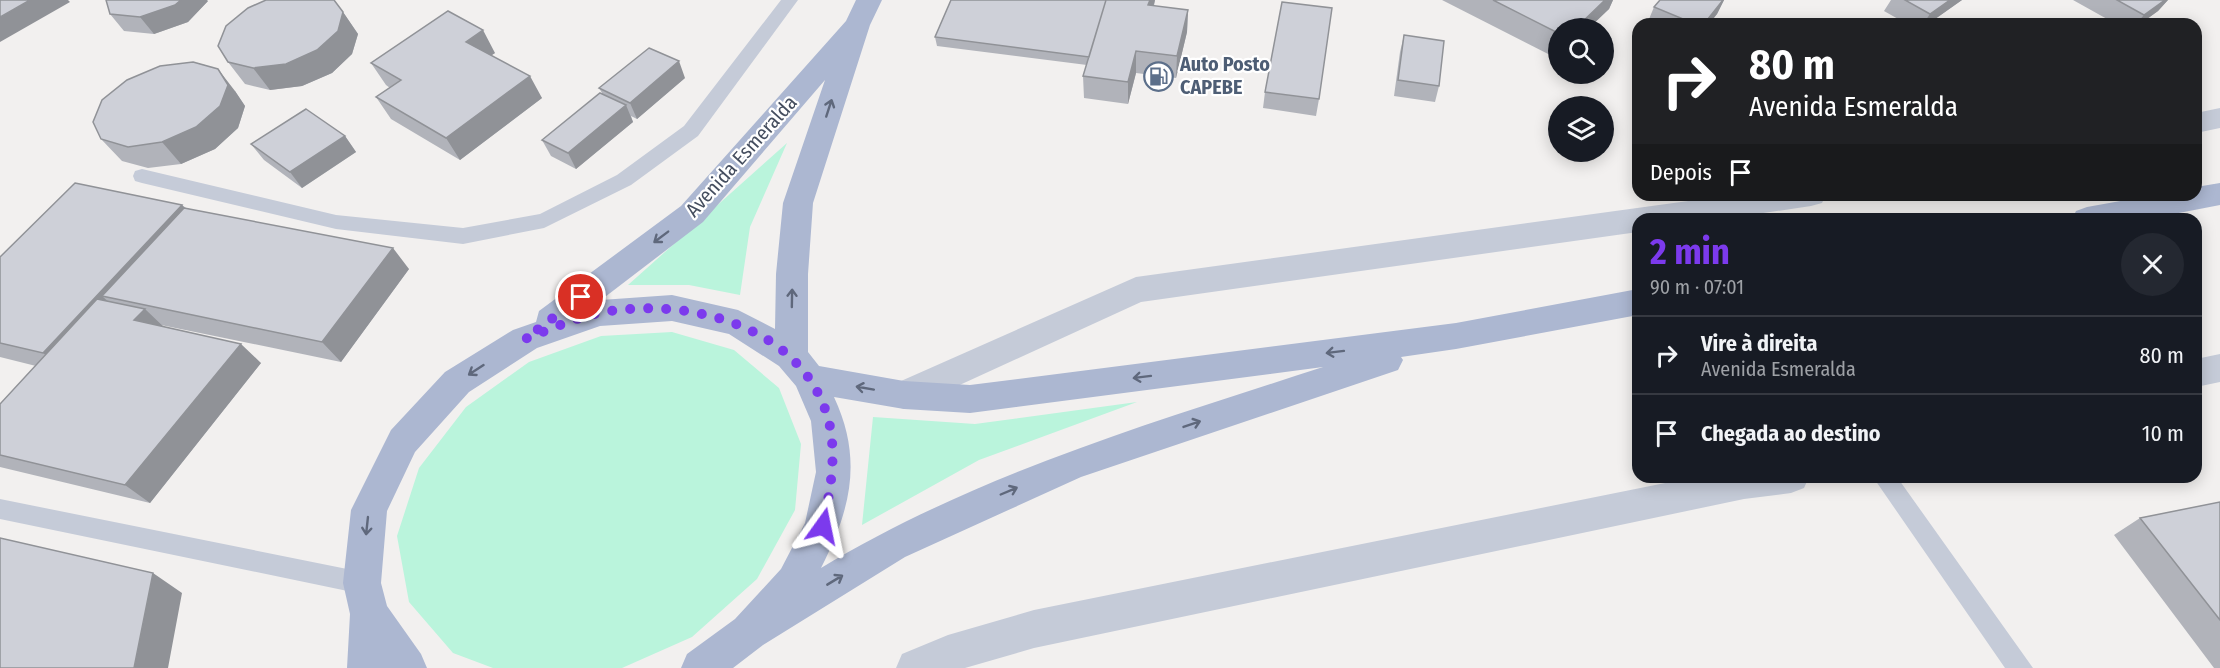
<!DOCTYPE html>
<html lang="pt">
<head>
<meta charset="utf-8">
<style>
	body { margin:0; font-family:"Fira Sans Condensed",sans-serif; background:#242831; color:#f1f3f6; height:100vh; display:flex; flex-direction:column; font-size:22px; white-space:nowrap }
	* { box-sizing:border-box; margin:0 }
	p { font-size:20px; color:#9ea1a6 }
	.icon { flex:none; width:33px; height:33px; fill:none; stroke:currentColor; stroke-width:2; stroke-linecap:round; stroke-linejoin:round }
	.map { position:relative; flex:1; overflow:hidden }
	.details { position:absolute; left:1632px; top:213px; width:570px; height:270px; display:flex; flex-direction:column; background:#171b24; border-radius:18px; box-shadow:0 3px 15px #0003 }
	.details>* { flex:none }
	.banner { position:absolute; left:1632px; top:18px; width:570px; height:183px; border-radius:18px; box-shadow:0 3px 15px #0003; background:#202124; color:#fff; overflow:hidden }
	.fabs { position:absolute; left:1548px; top:18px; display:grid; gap:12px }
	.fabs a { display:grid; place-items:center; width:66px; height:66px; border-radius:50%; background:#171b24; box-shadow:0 3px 15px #0003; font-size:30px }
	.pin { position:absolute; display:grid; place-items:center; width:51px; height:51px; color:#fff; margin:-26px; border:3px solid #fff; border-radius:50%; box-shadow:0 2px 6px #0007 }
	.me { position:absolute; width:66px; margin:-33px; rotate:12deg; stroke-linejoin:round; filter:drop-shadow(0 0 4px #0008) }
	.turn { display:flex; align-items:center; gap:21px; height:126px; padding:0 18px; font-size:27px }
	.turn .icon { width:78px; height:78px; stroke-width:2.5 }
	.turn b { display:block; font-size:42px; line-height:51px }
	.then { display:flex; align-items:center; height:57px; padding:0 18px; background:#0003; gap:12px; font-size:22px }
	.round { display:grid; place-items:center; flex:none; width:63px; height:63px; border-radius:32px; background:#242831 }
	.head { display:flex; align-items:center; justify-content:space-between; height:102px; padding:0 18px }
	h1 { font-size:36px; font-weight:700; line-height:45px; color:#7c3aed }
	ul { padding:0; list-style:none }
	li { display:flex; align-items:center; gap:18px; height:78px; padding:0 18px; border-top:2px solid #363941 }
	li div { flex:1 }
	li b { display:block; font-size:22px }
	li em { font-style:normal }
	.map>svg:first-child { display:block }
	.green { fill:#baf4dc }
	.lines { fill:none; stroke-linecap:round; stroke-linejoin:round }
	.service { fill:#c5cbd8; fill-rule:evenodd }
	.minor { fill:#c5cbd8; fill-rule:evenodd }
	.primary { fill:#acb7d1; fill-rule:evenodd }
	.wall { fill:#b1b3ba }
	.shaded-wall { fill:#909297 }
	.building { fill:#ced0d8; stroke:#909297; stroke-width:1.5 }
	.oneway { stroke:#5f687c }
	.route { stroke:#7c3aed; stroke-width:10; stroke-dasharray:0 18 }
	.labels { text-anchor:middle; stroke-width:4.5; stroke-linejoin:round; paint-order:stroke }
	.service-label { font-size:20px; font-weight:bold; fill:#4e5e75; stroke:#fff; text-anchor:start }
	.street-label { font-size:20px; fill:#454e5f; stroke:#fff }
</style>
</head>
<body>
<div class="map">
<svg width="2220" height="668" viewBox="0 0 2220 668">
	<rect width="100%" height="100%" fill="#f2f0ef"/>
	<path class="green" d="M787,143l-37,84 -10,68 -51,-10h-61z
		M672,332l62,18 45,38 22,56 -6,66 -38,69 -65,58 -70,31h-129l-40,-15 -44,-51 -12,-66 22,-68 47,-61 63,-45 72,-26z
		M1137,402l-158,58 -117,65 11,-108 102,7z"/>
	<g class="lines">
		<path class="service" d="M781,0h17l-100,136 -67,49 -87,43 -81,16 -127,-15 -194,-46 -7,-2 -2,-5 2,-5 7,-2 194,46 127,13 77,-14 77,-39 67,-49z
			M1873,477h24l136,191h-28z
			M0,499l362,73 9,3 3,8 -3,8 -9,3 -362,-75z"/>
		<path class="minor" d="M2220,108v20l-24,5v-20z
			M1732,195h94l-4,8 -11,3 -88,13h-85v13l-497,70 -225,103 -12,4 -12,-4 -5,-10 5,-10 244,-108z
			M2220,354v28l-24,5v-28z
			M1695,477h114l-5,11 -13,5 -47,6 -710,149 -69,20h-69l6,-14 46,-19 86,-25z"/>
		<path class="primary" d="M856,0h26l-12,25 -57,178 -5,71v78l11,14 85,15 66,4 486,-62 182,-34v26l-182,34 -55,8 2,3 -5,10 -317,107 -176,80 -142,88 -30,23h-52l6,-14 48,-35 46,-50 24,-46 11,-51 -5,-51 -15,-35 -17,-20 -50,-32 -57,-13 -72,5 -63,22 -68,44 -54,60 -28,59 -6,72 6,23 34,48 6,14h-80l3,-54 -7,-31 8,-73 40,-80 54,-58 68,-42 23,-8 3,-11 142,-105 165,-185zM825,80l-42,123 -7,71 -1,55 -37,-19 -66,-15 -71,5 102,-78zM1323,367c-172,56 -346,107 -502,201 30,-59 42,-109 13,-171l70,12 66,4z
			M2220,183v22l-72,14h-76l4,-8 11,-4 67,-12h42v-8z"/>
	</g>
	<path class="wall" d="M951,0h204l-1,6 34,4 -1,22 -11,46 -40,-5 -8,31 -44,-6 -1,-22 4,-11 -150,-19 -2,-9z
		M1442,0h171l-4,9 -20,19h-31v31z
		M1660,0h64l-7,14 -8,10h-62l7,-17z
		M1891,0h71l-34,24h-21l-23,-13z
		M2073,0h95l-10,11 -18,13h-24z
		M208,1l-20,21 -34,12 -30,-3 -14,-17z
		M343,12l15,22 -6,20 -20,19 -30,13 -32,4 -25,-6 -17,-22z
		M1404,35l35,51 -4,16 -41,-6 6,-44z
		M495,53l-4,2 51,43 -82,62 -69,-41 -15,-22 14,-9 -4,-3 -15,-22z
		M685,78l-48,41 -6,-3 2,6 -57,47 -25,-13 -9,-16 60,-47 -3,-5z
		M235,91l10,15 -7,22 -23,21 -34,15 -33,4 -26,-7 -21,-22z
		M1265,92l54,7 -3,17 -53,-8z
		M345,136l11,16 -54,36 -38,-28 -13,-16z
		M182,205l4,3 223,61 -68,93 -180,-37 3,2 97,36 -111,140 -150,-36v-63l36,-38 -36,-9v-100z
		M2220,502v166h-6l-100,-133 26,-17z"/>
	<path class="shaded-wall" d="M30,0h38l2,2 -70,40v-25z
		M181,0h26l1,1 -20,21 -34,12 -14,-17z
		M1150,0h5l-7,27v-22z
		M1605,0h8l-4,9 -20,19h-13z
		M1723,0h1l-7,14 -8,10h-5z
		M1950,0h12l-34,24h-5l7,-10z
		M2165,0h3l-10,11 -18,13h-4l8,-9z
		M1188,10l-1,22 -11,46 1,-22z
		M343,12l15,22 -6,20 -20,19 -30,13 -32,4 -17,-22z
		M483,30l12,23 -16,11 -13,-22z
		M1136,51v22l-8,31v-22z
		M679,61l6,17 -48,41 -7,-16z
		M218,69l17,22 10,15 -7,22 -23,21 -34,15 -19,-22z
		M530,76l12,22 -82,62 -14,-22z
		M626,105l7,17 -57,47 -8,-16z
		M345,136l11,16 -54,36 -12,-16z
		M182,205l20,21 -100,70 20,18 -54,59 -25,-20z
		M393,248l16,21 -68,93 -19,-20z
		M145,309l22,21 -33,-10z
		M241,344l20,19 -111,140 -25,-18z
		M153,573l29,20 -14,75h-34z"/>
	<path class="building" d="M0,0h30l-30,17z
		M106,0h75l-6,5 -35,12 -30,-3z
		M266,0h68l9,12 -5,19 -21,19 -31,14 -33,4 -25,-6 -10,-16 8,-20 22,-18z
		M951,0h155l-17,57 -154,-20z
		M1106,0h44l-2,5 40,5 -11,46 -41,-5 -8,31 -45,-6z
		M1493,0h112l-29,28h-18v5z
		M1660,0h63l-19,24h-9l-41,-17z
		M1905,0h45l-20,14z
		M2117,0h48l-21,15z
		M1282,2l50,6 -13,91 -54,-7z
		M448,11l35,19 -17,12 64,34 -84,62 -70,-41 25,-17 -30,-17z
		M1404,35l40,6 -5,45 -41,-6z
		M649,48l30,13 -49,42 -31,-15z
		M193,62l25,7 10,16 -8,21 -24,21 -34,15 -34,5 -27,-8 -8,-17 9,-22 25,-20 33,-14z
		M600,93l26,12 -58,48 -26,-13z
		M306,109l39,27 -55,36 -39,-28z
		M75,183l107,22 -139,148 -43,-10v-86z
		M184,208l209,40 -71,94 -220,-46z
		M97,299l48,10 -11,11 107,24 -116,141 -125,-30v-51z
		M2220,502v118l-80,-102z
		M0,538l153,35 -19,95h-134z"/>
	<defs><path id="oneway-shaft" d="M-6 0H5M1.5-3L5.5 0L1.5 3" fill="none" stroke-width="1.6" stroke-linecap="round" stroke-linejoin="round" transform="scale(1.5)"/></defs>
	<g class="oneway">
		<use href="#oneway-shaft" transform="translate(829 108) rotate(-72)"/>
		<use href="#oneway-shaft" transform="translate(661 237) rotate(143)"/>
		<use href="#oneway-shaft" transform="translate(792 298) rotate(-89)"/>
		<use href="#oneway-shaft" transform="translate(1335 352) rotate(173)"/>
		<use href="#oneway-shaft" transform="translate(476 370) rotate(147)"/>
		<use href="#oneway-shaft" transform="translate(1142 377) rotate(173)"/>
		<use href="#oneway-shaft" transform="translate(865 388) rotate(-170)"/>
		<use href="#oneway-shaft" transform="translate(1192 424) rotate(-19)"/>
		<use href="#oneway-shaft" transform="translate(1009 491) rotate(-23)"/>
		<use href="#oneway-shaft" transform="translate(367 526) rotate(96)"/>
		<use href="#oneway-shaft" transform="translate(835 580) rotate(-31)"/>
	</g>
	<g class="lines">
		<path class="route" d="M581,297l-56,42c24,-9 49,-21 74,-26 86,-17 205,11 230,109 8,35 1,69 -6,104"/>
	</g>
	<defs>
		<symbol id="fuel-ring" viewBox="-11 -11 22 22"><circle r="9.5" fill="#fff" stroke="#5c6f8a" stroke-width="1.5"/><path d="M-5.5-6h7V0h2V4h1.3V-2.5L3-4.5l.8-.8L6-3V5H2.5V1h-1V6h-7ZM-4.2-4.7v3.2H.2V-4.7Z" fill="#5c6f8a"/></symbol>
	</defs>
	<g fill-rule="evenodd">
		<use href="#fuel-ring" x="1142" y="60" width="33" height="33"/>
	</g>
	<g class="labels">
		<g class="service-label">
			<text x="1180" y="71">Auto Posto<tspan x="1180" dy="23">CAPEBE</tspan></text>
		</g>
		<g class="street-label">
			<text transform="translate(741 156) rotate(-48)" y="7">Avenida Esmeralda</text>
		</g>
	</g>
</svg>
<div class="fabs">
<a><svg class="icon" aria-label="search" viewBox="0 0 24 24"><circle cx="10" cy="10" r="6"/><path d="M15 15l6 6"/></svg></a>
<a><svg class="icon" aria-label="layers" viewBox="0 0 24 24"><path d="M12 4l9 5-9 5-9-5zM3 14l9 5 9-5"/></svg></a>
</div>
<div class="pin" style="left:581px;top:297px;background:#d93025"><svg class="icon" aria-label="arrive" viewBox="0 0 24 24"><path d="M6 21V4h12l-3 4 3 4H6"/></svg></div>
<svg class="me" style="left:823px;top:526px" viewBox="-20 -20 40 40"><path d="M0-17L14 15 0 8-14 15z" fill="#7c3aed" stroke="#fff" stroke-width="4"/></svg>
<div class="banner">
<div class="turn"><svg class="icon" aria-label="right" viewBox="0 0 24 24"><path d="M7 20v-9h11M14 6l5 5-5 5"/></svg><div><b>80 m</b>Avenida Esmeralda</div></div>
<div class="then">Depois<svg class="icon" aria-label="arrive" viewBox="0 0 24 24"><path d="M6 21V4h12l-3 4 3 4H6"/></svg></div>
</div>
<section class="details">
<div class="head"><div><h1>2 min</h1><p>90 m · 07:01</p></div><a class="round"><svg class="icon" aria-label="close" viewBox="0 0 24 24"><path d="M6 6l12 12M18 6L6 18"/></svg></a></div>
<ul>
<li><svg class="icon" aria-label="right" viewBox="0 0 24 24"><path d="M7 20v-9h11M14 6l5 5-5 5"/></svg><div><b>Vire à direita</b><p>Avenida Esmeralda</p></div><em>80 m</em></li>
<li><svg class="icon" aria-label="arrive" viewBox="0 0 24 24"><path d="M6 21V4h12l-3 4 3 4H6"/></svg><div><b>Chegada ao destino</b></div><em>10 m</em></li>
</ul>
</section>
</div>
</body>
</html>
